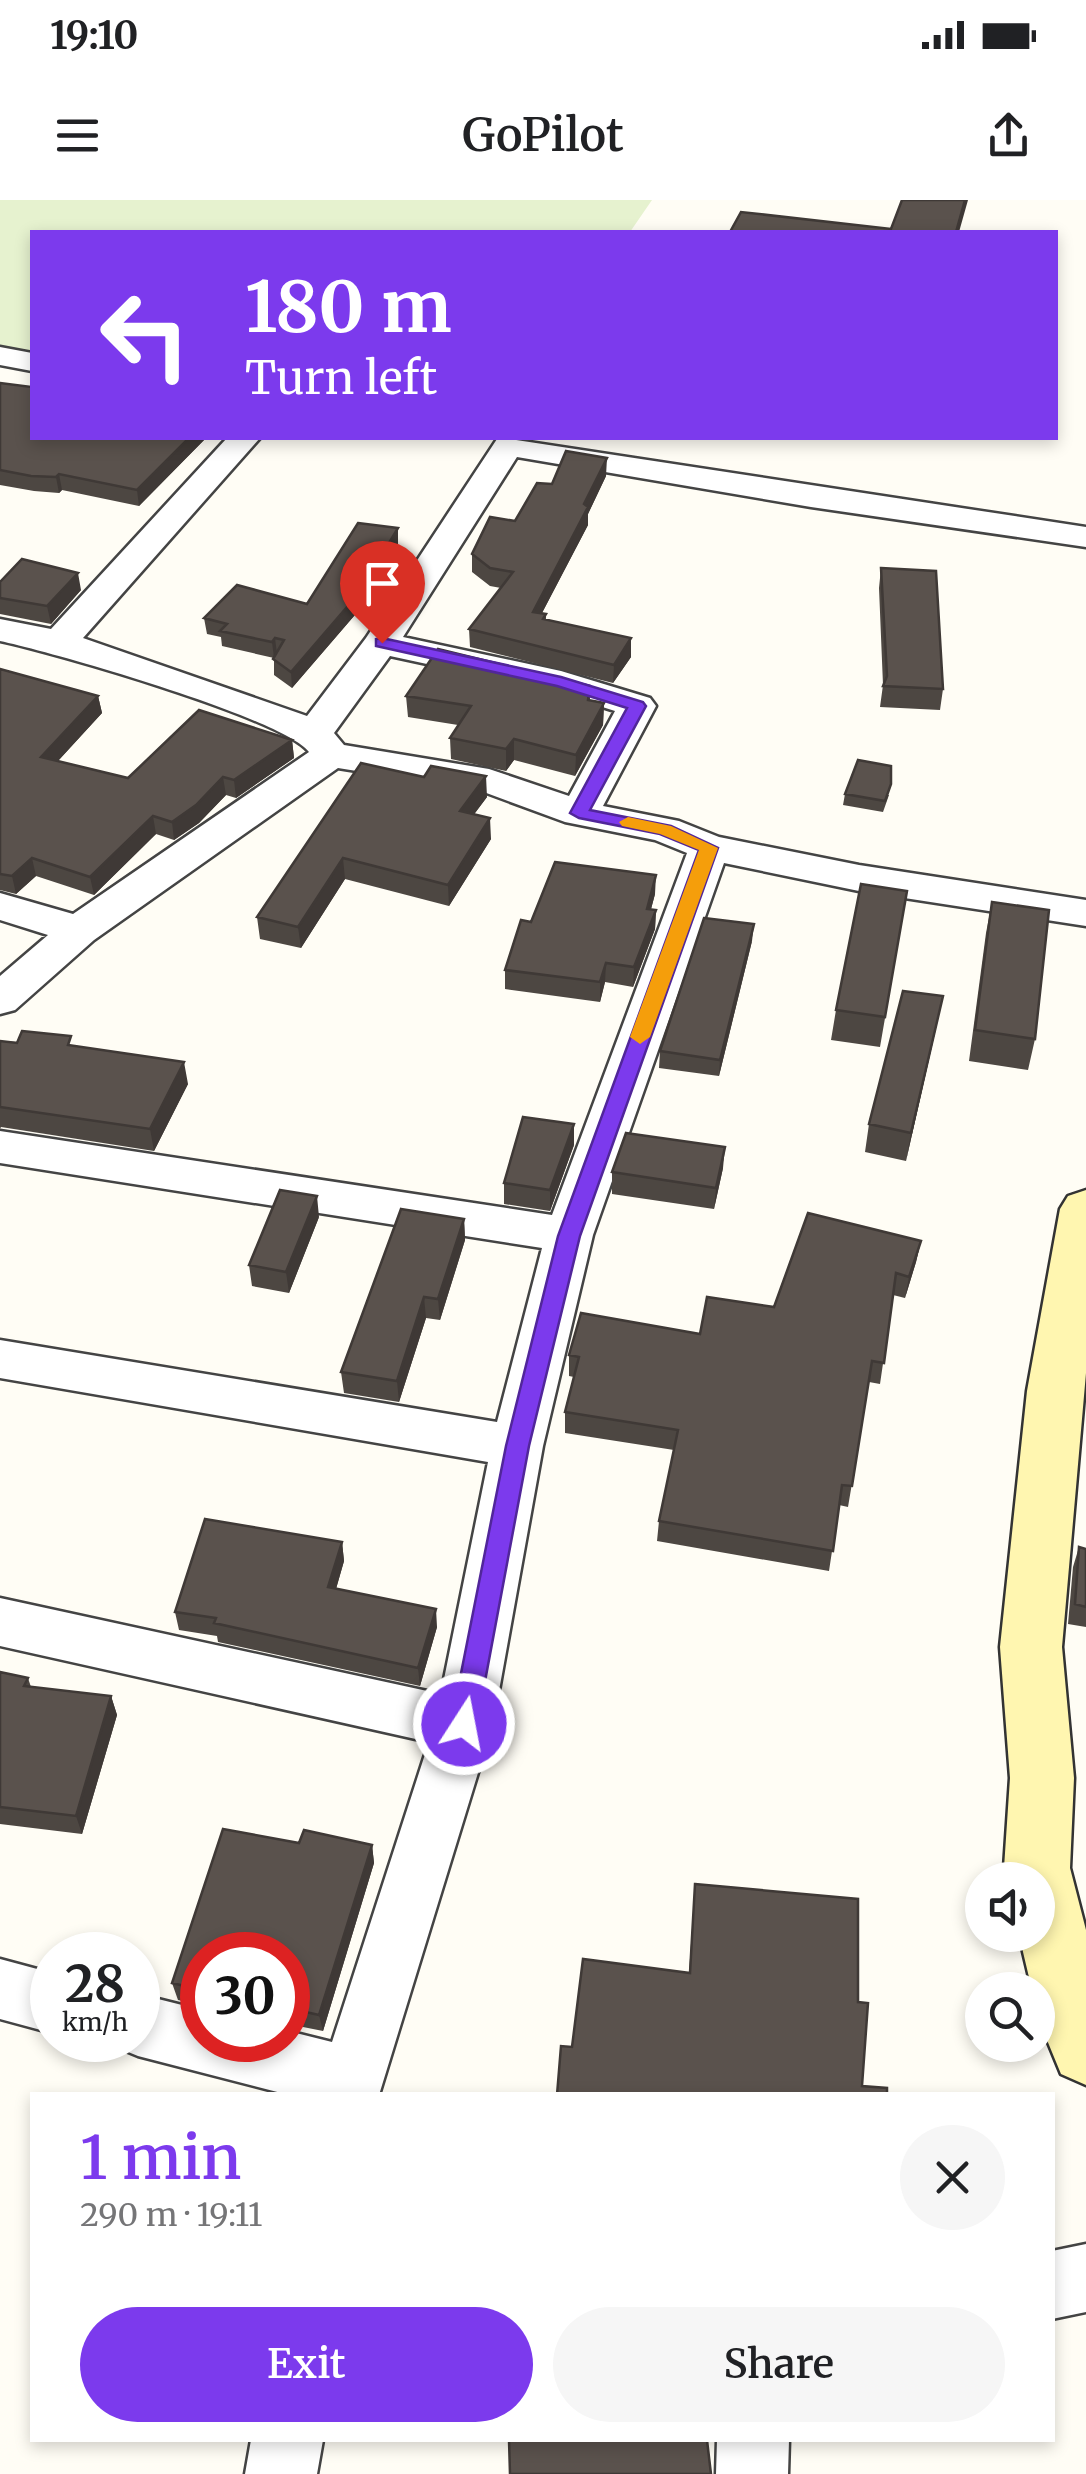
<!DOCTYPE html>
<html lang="en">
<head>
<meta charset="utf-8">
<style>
	body { margin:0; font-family:Merriweather,serif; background:#f6f6f6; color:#202124; height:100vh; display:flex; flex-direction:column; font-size:38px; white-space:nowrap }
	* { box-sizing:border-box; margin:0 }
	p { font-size:32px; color:#757577 }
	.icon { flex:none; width:55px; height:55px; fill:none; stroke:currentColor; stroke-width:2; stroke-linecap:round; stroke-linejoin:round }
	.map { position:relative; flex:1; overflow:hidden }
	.panel { position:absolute; left:30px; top:1892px; width:1025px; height:350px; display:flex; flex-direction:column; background:#fff; border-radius:0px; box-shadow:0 5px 15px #0003 }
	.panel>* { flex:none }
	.banner { position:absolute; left:30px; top:30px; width:1028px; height:210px; border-radius:0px; box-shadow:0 5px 15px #0003; background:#7c3aed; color:#fff; overflow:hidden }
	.fabs { position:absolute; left:965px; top:1662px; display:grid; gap:20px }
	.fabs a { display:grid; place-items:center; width:90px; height:90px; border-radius:50%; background:#fff; box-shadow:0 5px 15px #0003; font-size:50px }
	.speed { position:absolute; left:30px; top:1732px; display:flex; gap:20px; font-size:50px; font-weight:700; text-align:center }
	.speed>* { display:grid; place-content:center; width:130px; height:130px; border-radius:50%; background:#fff; box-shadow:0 5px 15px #0003; line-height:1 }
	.speed small { font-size:25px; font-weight:400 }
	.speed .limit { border:15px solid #d22; background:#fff; color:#111 }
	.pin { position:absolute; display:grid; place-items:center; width:85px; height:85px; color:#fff; margin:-102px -42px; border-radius:50% 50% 50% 0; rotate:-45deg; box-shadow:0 0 10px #0007 }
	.pin .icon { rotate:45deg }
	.me { position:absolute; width:110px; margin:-55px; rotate:11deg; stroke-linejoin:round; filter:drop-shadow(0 0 8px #0008) }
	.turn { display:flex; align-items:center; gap:35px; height:210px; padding:0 50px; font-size:45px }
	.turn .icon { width:130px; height:130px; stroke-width:2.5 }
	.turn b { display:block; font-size:70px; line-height:85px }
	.round { display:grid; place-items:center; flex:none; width:105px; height:105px; border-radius:52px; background:#f6f6f6 }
	.headline { display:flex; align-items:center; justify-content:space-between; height:170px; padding:0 50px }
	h1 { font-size:60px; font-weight:600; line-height:75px; color:#7c3aed }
	.cta { display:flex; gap:20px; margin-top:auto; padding:20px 50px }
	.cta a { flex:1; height:115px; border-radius:60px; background:#7c3aed; color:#fff; font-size:40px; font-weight:600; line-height:115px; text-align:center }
	.cta a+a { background:#f6f6f6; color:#202124 }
	.status { display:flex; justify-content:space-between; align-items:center; height:70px; padding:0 50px; background:#fff; direction:ltr }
	.status svg { height:28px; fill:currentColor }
	header { display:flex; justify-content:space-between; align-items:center; height:130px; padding:0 50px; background:#fff; font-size:45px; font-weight:600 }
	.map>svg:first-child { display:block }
	.pitch { fill:#e6f2cf }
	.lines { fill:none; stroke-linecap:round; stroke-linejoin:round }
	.minor-casing { stroke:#444; stroke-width:5 }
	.secondary-casing { stroke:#333; stroke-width:5 }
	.minor { fill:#fff; fill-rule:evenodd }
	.secondary { fill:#fff6b0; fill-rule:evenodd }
	.wall { fill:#4d4742 }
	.shaded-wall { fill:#3f3936 }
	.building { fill:#5a524d; stroke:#3f3936; stroke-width:2.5 }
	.route { fill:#7c3aed; stroke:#51269a; stroke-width:2.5 }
	.slow { fill:#f59e0b }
</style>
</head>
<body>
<div class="status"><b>19:10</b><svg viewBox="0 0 49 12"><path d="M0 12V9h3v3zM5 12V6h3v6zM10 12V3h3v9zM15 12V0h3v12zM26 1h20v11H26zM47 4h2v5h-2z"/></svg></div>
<header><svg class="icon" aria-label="menu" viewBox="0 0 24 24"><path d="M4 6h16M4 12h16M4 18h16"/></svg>GoPilot<svg class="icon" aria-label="share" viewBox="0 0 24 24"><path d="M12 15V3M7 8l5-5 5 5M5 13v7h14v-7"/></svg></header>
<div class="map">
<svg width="1086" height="2274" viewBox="0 0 1086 2274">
	<rect width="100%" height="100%" fill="#fffdf5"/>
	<path class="pitch" d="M0,0h652l-22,32h-598v136l-32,-4z"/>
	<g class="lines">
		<defs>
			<path id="minor" d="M0,147l32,6v18l-32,-6z
				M227,238h33l-177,200 224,78 59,-78 131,-199 6,-1 583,89v20l-275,-40 -294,-50 -114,180 158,34 89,27 6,8 -53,100 76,15 40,16 140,28 227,35v26l-227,-35 -135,-28 -131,372 -50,211 -50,278 -114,371h-90l-151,-39 -22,-9 -3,-7h25v-46l64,16v30h86v-9l44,11 97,-300 -429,-96v-48l441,96 47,-232 -488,-84v-38l497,82 45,-174 -542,-85v-32l552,84 135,-362 -32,-13 -90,-18 -84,-31 -143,-23 -244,172 -79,70 -15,4v-38l48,-41 -48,-15v-27l73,21 236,-162c-26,-34 -257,-100 -309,-111v-22l51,10zM390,456l162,35 63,20 -46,85 -80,-27 -145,-24 -10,-12z
				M0,1759l52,14v60l-52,-14z
				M1086,2044v68l-34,7v-68z
				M251,2240h72l-6,34h-72z
				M717,2240h72l-1,34h-72z"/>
			<path id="secondary" d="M1086,990v183l-24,274 12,131 -4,90 16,62v155l-25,-11 -21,-51 -2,-33h-6l-13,-55h19v-55h-31l-3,-12 6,-90 -10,-131 27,-256 33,-182 8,-13z"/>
		</defs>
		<use href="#minor" class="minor-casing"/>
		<use href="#secondary" class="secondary-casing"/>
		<use href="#minor" class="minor"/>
		<use href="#secondary" class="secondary"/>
	</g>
	<path class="wall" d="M0,183l32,55h174l-67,68 -77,-16 -3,3 -25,-2 -34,-6z
		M606,276l-18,38v11l-46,88 4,1v6l85,37 -18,26 -143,-36 -1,-18 32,-41 -11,-2 -18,-14v-18l43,-33 37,-37z
		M398,328v16l-38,65 -68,79 -18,-13v-17l-52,-12 -1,-9 -14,-3 -3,-16 103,-14z
		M881,368l62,121 -3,21 -60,-3 3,-22 -4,-97z
		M0,382l81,8 -30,34 -51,-10z
		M0,469l98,27 4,17 -44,48 70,17 164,-38 2,18 -58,40 -10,-3 -27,28 -25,17 -18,-6 -62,61 -58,-19 -20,18 -16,-4z
		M590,486v15l14,2 -1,22 -28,51 -61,-16 -8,11 -55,-12 -1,-21 8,-13 -50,-8 -2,-21z
		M361,563l126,34 -13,17 17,25 -42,67 -104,-27 -44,69 -41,-9 -3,-22z
		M845,594l44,1 -6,17 -40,-7z
		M907,691l-27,156 -49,-7 5,-30z
		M655,694l-4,15 5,1 -1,19 -22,58 -28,-5 -5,20 -95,-13v-19l26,-48z
		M992,702l43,137 -7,31 -59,-9 17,-128z
		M752,741l-33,135 -60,-8 1,-17z
		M937,824l-31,137 -41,-9 4,-28z
		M0,841l73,4 115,39 -34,67 -153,-24 -1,2z
		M574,945l-24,66 -46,-7v-21z
		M723,968l-9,41 -102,-15v-22z
		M319,1017l-30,76 -37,-7 -3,-21z
		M464,1019l1,21 -25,80 -14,-2 -27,84 -55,-9 -3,-21z
		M921,1041l-5,21 -11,36 -12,-3 -13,89 -11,-2 -21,125 -9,-2 -10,66 -172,-30 2,-20 15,-71 -109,-17v-21l9,-35 -5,-1v-21l131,-21 74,-27z
		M342,1342l2,19 -8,28 101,38 -17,59 -202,-44 -1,-6 -38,-6 -4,-18z
		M1079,1347l7,2v78l-18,-3 5,-57z
		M0,1472l28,6 3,9 80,9 6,19 -35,119 -82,-10z
		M299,1643l73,2 2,18 -51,168 -35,-7v-69h-86v50l-24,-5 -6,-17z
		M695,1684l163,118 4,84 -290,-39 117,-74z"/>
	<path class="shaded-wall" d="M965,0h3l-9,32h-3z
		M189,238h17l-67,68 -2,-16z
		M607,258l-1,18 -18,38v11l-55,105v-18z
		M59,274l3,16 -3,3 -3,-16z
		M398,328v16l-38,65 -68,79 -1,-16z
		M78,373l3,17 -30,34 -4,-18z
		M275,438l2,16 -3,4 -2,-16z
		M631,438v19l-18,26 1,-18z
		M98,496l4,17 -57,62 -4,-18z
		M604,503l-1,22 -28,51 1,-21z
		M514,539v21l-8,11v-22z
		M292,540l2,18 -58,40 -2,-18z
		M486,576l1,21 -26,35 -1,-21z
		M223,577l3,18 -27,28 -25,17 -2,-18z
		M153,616l3,18 -62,61 -4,-18z
		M490,618l1,21 -42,67 -1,-21z
		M32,658l4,18 -20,18 -4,-18z
		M343,658l2,21 -44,69 -3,-21z
		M656,675l-1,19 -9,34 1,-19z
		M656,710l-1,19 -22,58 1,-20z
		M754,724l-2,17 -33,135 1,-16z
		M606,763l-1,19 -5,20v-20z
		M943,796l-6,28 -31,137 5,-28z
		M184,862l4,22 -34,67 -4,-22z
		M574,924v21l-24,66v-21z
		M725,947l-2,21 -9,41 2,-21z
		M317,996l2,21 -30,76 -3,-21z
		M464,1019l1,21 -25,80 -2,-21z
		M921,1041l-5,21 -11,36 4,-21z
		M424,1097l2,21 -27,84 -2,-21z
		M342,1342l2,19 -13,45 -3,-19z
		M436,1409l1,18 -17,59 -2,-18z
		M111,1496l6,19 -35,119 -6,-18z
		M372,1645l2,18 -51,168 -4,-16z"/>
	<path class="building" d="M902,0h63l-9,32h-226l11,-20 150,17z
		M0,183l32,4v51h157l-52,52 -78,-16 -3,3 -25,-1 -31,-6z
		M566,251l41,7 -23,46 4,3 -55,105 13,2 -3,5 88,19 -17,27 -145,-36 44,-57 -23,-4 -18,-14 18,-37 25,4 22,-38 15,1z
		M358,323l40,5 -39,65 -68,79 -18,-13 11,-19 -9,-2 -3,4 -52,-11 7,-7 -23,-6 33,-33 70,19z
		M22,359l56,14 -31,33 -47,-8v-16z
		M881,368l55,3 7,118 -60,-3 4,-10z
		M438,449l152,37 -2,14 16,3 -28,52 -62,-16 -8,10 -56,-11 21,-32 -65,-10z
		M0,469l98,27 -57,61 87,21 71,-68 93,30 -58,40 -11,-3 -27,28 -24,17 -19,-6 -63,61 -58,-19 -20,18 -12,-2z
		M858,560l33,6v18l-6,17 -40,-7z
		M361,563l63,14 7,-11 55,10 -26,35 30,7 -42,67 -105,-27 -45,69 -41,-10z
		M555,662l101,13 -9,34 9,1 -22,57 -28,-4 -6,19 -95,-12 16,-50 10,2z
		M861,684l46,7 -22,126 -49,-7z
		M992,702l57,8 -14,129 -60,-9z
		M704,718l50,6 -34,136 -60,-9z
		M903,791l40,5 -32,137 -42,-9z
		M22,831l49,5 -3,9 116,17 -34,67 -150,-22v-66l17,2z
		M523,917l51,7 -24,66 -46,-7z
		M626,933l99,14 -9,41 -104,-16z
		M280,990l37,6 -31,76 -37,-7z
		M401,1009l63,10 -26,80 -14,-2 -27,84 -56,-9z
		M808,1013l113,28 -12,36 -13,-4 -12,90 -12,-2 -20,125 -10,-1 -9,66 -174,-30 19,-91 -113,-18 14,-55 -10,-2 12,-42 119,21 7,-37 67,10z
		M205,1319l137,23 -14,45 108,22 -18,59 -204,-45 2,-5 -41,-6z
		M1079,1347l7,2v58l-11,-3z
		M0,1472l28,6 -4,8 87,10 -35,120 -76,-9z
		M223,1629l76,14 5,-13 68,15 -53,170 -31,-7v-53h-86v35l-30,-7z
		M695,1684l163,15v103l10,1 -6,83 25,2v7h-330l4,-49 11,1 11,-88 107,14z
		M509,2240h198l4,34h-201z"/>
	<path class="route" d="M382,438l179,39 82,25 3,4 -56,104 81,16 47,22 -138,388 -51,210 -52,278 -4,8 -9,4 -10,-4 -3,-8 55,-278 52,-210 141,-386 -39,-16 -81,-16 -9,-5 57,-105 -70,-22 -181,-40v-7z"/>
	<path class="slow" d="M628,617l43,9 47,22 -68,189 -10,7 -10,-7 69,-187 -39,-16 -38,-8 -3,-4z"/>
</svg>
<div class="fabs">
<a><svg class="icon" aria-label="sound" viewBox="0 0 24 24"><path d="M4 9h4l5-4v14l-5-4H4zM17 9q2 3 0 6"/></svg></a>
<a><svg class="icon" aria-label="search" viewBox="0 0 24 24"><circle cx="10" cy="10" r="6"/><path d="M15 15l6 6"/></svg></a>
</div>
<div class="speed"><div>28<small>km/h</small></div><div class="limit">30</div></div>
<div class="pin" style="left:382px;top:443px;background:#d93025"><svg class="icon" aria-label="arrive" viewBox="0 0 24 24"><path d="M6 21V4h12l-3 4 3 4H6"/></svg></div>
<svg class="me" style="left:464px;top:1524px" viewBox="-20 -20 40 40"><circle r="17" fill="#7c3aed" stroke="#fff" stroke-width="3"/><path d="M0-11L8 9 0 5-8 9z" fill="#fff"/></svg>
<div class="banner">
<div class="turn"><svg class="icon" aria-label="left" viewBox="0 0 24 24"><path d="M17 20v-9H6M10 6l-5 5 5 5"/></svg><div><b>180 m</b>Turn left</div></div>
</div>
<section class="panel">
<div class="headline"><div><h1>1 min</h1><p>290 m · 19:11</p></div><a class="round"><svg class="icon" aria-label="close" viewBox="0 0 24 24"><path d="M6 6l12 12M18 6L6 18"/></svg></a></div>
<div class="cta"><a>Exit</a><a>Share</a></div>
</section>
</div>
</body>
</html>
